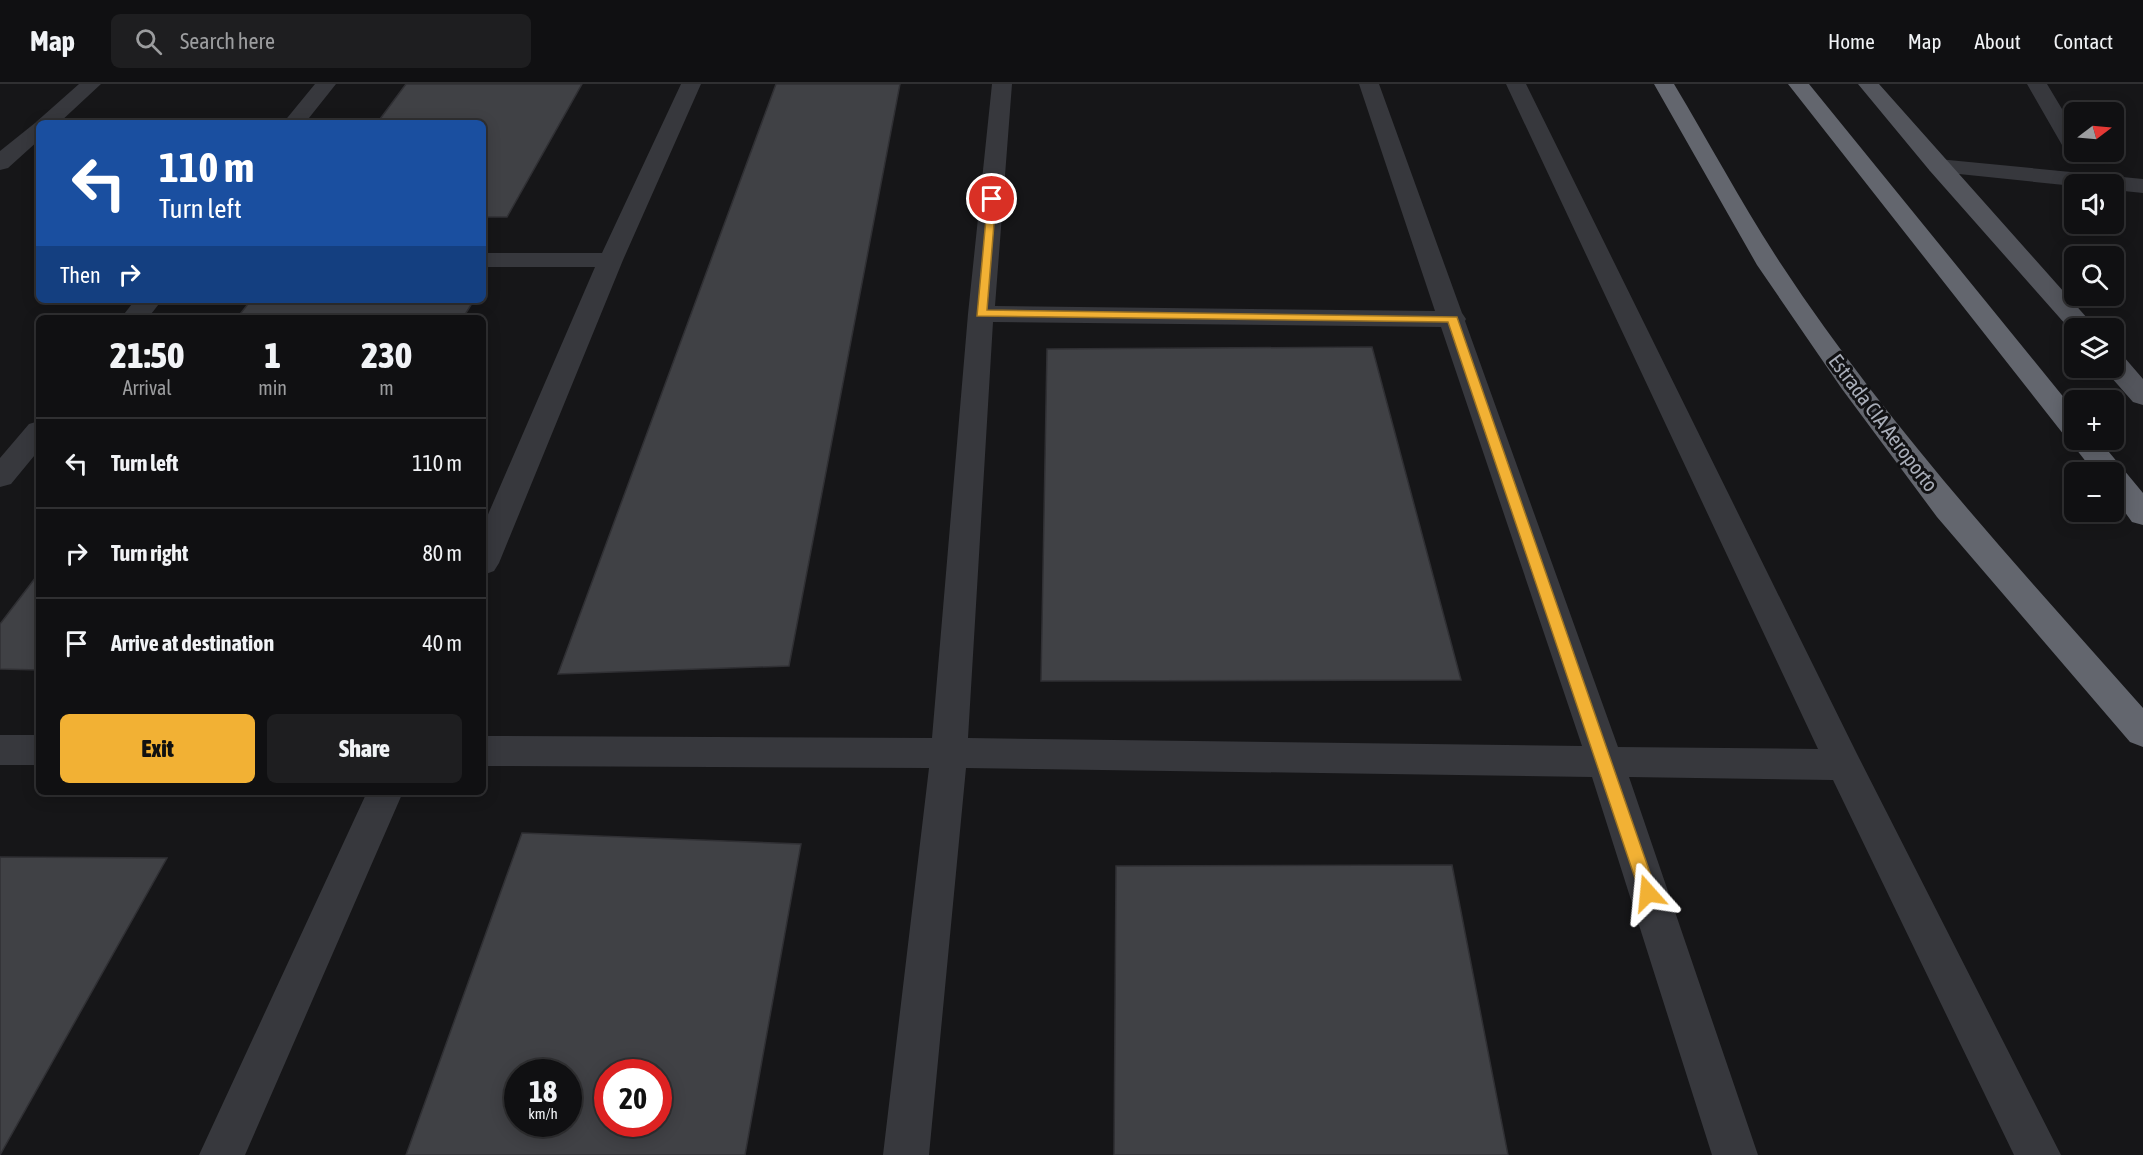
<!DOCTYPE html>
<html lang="en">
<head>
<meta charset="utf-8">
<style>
	body { margin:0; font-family:"Asap Condensed",sans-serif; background:#1e1e20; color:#f1f3f6; height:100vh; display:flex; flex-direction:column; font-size:22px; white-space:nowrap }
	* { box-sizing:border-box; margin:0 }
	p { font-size:20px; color:#9c9d9f }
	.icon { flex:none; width:33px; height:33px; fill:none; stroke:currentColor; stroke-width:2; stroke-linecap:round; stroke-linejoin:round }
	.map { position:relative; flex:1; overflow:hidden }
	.panel { position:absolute; left:36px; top:231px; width:450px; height:480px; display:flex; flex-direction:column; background:#101012; border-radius:9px; box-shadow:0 3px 15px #0003,0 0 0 2px #303032 }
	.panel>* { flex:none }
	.top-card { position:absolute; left:36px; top:36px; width:450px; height:183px; border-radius:9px; box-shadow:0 3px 15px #0003,0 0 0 2px #303032; background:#1a4fa0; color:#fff; overflow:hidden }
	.needle { width:39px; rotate:74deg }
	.fabs { position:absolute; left:2064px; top:18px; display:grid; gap:12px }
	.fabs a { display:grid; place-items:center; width:60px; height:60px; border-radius:9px; background:#101012; box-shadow:0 3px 15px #0003,0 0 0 2px #303032; font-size:30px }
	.speed { position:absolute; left:504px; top:975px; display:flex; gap:12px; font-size:30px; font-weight:700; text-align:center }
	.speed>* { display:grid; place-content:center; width:78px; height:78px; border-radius:50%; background:#101012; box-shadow:0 3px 15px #0003,0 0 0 2px #303032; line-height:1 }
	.speed small { font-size:15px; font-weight:400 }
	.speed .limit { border:9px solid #d22; background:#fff; color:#111 }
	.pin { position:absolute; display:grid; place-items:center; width:51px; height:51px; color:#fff; margin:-26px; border:3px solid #fff; border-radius:50%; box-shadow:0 2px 6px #0007 }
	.me { position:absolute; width:66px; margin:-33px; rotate:342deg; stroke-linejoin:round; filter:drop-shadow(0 0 4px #0008) }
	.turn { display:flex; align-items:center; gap:21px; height:126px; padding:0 24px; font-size:27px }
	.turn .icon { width:78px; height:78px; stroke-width:2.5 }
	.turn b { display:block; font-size:42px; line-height:51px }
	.then { display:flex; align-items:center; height:57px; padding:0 24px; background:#0003; gap:12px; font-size:22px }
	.eta { display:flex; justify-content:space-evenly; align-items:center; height:102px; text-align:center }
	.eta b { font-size:36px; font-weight:800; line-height:42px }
	.primary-button { display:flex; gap:12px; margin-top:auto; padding:12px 24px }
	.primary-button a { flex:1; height:69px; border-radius:9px; background:#f2b134; color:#111; font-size:24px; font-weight:800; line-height:69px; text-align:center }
	.primary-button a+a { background:#1e1e20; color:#f1f3f6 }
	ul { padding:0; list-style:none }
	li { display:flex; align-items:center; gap:18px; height:90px; padding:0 24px; border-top:2px solid #303032 }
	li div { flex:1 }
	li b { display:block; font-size:22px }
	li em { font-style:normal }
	header { display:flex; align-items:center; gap:36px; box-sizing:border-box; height:84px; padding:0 30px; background:#101012; border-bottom:2px solid #303032 }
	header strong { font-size:28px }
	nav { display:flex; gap:33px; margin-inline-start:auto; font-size:21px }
	.search { width:420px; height:54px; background:#1e1e20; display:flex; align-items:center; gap:15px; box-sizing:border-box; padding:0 21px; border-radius:9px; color:#9c9d9f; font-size:22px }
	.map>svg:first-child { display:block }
	.building { fill:#404145; stroke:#303034; stroke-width:1.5; fill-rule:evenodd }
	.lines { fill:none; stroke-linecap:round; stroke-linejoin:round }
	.minor { fill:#37383d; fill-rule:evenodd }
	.major { fill:#53555c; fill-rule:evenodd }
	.highway { fill:#63666e; fill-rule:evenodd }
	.route { fill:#f2b134; stroke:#9d7322; stroke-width:1.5 }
	.labels { text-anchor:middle; stroke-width:6; stroke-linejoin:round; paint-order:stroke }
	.street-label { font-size:21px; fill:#a8adb8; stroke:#111113 }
</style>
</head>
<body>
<header>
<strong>Map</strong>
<div class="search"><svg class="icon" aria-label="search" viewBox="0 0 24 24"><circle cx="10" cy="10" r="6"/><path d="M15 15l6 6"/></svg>Search here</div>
<nav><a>Home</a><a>Map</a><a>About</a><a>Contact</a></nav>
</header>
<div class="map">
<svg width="2143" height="1071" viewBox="0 0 2143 1071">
	<rect width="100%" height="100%" fill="#161618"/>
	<path class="building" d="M406,0h176l-75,133h-24v-94h-106z
		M776,0h124l-111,582 -231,8z
		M251,216h223l-11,18h-226z
		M1372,263l89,333 -420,1 6,-332z
		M39,489v97l-39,-1v-45z
		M522,749l279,11 -56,311h-339zM518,988h50v52h-50zM608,988h50v52h-50z
		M0,773l167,1 -167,297z
		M1452,781l56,290h-394l2,-289z"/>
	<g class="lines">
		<path class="minor" d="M79,0h22l-42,39h-20v17l-31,28 -8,2v-19l35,-28z
			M315,0h21l-31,39h-22z
			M681,0h20l-78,176 -124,303 -5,8 -11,4v-49l112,-259h-112v-14h119z
			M992,0h20l-17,222 440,5 -76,-227h20l83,229 4,6 -1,2 153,426 200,2 -312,-665h20l331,670 204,401h-47l-181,-375 -204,-3 129,378h-46l-120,-378 -626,-9 -37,387h-46l46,-387 -446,-2v-30l449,2 36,-424zM993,238l448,5 141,419 -614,-8z
			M2027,0h20l27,45v23h8l-8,2 -8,-2z
			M1938,75l205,20v14l-29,-3v-6l-40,2 -144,-15 -3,-5 3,-5z
			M135,216h27l-14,18h-27z
			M39,337v29l-28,34 -11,3v-29l29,-34z
			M0,651h39v30h-39z
			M367,708h36l-158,363h-46z"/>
		<path class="major" d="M1858,0h21l217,244h-22v6l-144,-163z
			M2114,270l10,3 19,22v26l-10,-3 -30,-34h11z"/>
		<path class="highway" d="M1654,0h20c36,60 69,122 107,180 105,160 235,301 362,444v39l-13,-5 -193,-225 -95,-128 -85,-124z
			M1788,0h21l265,326v30h25l44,53v32l-11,-3 -18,-25v-25h-20l-25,-32 2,-3 -7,-2z"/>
	</g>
	<path class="route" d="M988,113l8,2 -9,111 470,7 200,576 -3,5 -6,2 -5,-2 -3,-5 -192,-571 -471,-6z"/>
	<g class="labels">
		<g class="street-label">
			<text transform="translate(1883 339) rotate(53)" y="7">Estrada CIA Aeroporto</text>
		</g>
	</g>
</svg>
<div class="fabs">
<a><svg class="needle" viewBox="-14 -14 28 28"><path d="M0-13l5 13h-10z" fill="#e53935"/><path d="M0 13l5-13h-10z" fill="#9c9d9f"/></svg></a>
<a><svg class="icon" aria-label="sound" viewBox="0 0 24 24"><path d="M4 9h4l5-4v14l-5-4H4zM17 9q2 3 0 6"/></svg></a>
<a><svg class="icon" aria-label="search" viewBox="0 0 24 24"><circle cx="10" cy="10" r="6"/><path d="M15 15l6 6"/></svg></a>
<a><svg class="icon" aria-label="layers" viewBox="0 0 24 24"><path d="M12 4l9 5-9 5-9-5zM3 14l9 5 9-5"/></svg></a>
<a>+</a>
<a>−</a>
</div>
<div class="speed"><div>18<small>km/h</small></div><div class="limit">20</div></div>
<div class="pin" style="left:992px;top:115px;background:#d93025"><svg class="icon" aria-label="arrive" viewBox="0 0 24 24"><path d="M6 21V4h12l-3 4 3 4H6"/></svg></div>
<svg class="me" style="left:1648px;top:809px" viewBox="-20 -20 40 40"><path d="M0-17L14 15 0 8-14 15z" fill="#f2b134" stroke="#fff" stroke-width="4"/></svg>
<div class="top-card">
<div class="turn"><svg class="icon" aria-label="left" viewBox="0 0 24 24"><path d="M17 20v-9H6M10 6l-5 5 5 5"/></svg><div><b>110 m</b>Turn left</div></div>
<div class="then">Then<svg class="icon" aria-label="right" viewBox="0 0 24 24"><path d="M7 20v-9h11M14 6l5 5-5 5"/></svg></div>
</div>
<section class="panel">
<div class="eta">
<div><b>21:50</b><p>Arrival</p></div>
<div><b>1</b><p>min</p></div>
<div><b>230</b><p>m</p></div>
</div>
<ul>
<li><svg class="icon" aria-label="left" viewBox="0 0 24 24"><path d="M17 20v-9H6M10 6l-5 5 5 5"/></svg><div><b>Turn left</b></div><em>110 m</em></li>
<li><svg class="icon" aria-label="right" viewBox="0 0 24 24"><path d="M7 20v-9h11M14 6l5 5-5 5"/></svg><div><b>Turn right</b></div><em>80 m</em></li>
<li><svg class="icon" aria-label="arrive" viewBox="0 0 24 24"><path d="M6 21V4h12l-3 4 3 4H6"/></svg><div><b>Arrive at destination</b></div><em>40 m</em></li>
</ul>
<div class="primary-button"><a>Exit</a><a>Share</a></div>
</section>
</div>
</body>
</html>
